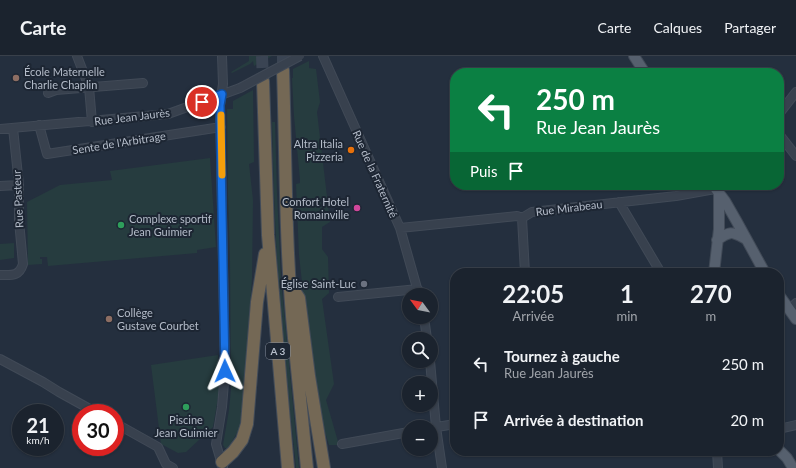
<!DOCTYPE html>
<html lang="fr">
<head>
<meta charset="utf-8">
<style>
	body { margin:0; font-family:Lato,sans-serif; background:#282f3a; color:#f1f3f6; height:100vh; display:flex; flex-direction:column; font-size:15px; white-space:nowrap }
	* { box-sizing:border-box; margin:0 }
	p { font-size:13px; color:#a0a4aa }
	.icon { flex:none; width:22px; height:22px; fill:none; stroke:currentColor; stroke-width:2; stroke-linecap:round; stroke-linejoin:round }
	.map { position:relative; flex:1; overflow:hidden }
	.drawer { position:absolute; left:450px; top:212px; width:334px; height:188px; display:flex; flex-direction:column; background:#1b232e; border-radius:16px; box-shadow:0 1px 3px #0004,0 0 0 1px #39404a }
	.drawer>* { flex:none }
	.top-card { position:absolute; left:450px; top:12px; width:334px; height:122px; border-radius:16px; box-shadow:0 1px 3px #0004,0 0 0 1px #39404a; background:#0b8043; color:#fff; overflow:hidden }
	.needle { width:26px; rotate:302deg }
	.buttons { position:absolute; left:402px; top:232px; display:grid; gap:8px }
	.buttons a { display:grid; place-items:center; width:36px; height:36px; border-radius:50%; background:#1b232e; box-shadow:0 1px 3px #0004,0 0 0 1px #39404a; font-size:20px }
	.speed { position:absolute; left:12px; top:348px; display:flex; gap:8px; font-size:20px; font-weight:700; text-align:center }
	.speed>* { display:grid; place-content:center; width:52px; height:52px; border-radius:50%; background:#1b232e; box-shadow:0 1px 3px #0004,0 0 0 1px #39404a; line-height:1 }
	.speed small { font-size:10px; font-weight:400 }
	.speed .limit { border:6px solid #d22; background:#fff; color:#111 }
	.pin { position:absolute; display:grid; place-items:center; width:34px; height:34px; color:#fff; margin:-17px; border:2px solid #fff; border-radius:50%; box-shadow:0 1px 4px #0007 }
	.me { position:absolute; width:44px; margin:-22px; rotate:359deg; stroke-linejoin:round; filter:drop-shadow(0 0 3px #0008) }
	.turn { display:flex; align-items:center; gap:14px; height:84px; padding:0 20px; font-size:18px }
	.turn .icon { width:52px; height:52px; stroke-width:2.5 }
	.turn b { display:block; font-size:28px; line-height:34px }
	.then { display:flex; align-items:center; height:38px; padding:0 20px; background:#0003; gap:8px; font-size:15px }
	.eta { display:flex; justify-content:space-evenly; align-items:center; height:68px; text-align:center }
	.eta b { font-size:24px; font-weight:700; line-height:28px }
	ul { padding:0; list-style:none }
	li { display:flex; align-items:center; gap:12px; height:56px; padding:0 20px }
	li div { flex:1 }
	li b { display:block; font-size:15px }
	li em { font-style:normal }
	header { display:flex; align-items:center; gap:24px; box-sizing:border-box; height:56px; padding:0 20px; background:#1b232e; border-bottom:1px solid #39404a }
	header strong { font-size:19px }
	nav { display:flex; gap:22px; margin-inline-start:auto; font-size:14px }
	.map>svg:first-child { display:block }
	.green { fill:#263c3f }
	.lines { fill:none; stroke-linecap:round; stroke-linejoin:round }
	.highway-tunnel { stroke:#3a4453; stroke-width:12; stroke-dasharray:12 6; stroke-linecap:butt }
	.minor-casing { stroke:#414a57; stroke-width:10 }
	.major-casing { stroke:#414a57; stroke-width:12 }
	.highway-casing { stroke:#434c59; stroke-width:14 }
	.minor { stroke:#38414e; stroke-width:8 }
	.major { stroke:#56606e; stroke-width:10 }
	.highway { stroke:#746855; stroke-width:12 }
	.minor-bridge-casing { stroke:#414a57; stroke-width:10; stroke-linecap:butt }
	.minor-bridge { stroke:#38414e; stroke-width:8 }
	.route-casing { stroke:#114b97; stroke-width:10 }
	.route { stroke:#1a73e8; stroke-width:7 }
	.slow { stroke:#f59e0b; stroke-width:7 }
	.education-dot { fill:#8d6e63; stroke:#1d2633; stroke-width:1.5 }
	.food-dot { fill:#e8710a; stroke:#1d2633; stroke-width:1.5 }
	.hotel-dot { fill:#d1479c; stroke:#1d2633; stroke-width:1.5 }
	.leisure-dot { fill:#2e9e5b; stroke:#1d2633; stroke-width:1.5 }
	.worship-dot { fill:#6b7280; stroke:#1d2633; stroke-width:1.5 }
	.labels { text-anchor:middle; stroke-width:4; stroke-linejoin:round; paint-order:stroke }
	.shield { fill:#1d2633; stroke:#878f9c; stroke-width:1 }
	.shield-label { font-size:10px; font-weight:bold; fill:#b4bcc9 }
	.poi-label { font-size:11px; fill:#b4bcc9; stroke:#1d2633; text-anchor:start }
	.street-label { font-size:11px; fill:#b4bcc9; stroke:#1d2633 }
</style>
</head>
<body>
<header>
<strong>Carte</strong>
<nav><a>Carte</a><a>Calques</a><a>Partager</a></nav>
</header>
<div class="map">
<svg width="796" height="412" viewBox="0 0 796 412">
	<rect width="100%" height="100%" fill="#242f3e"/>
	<path class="green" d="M249,0h23l-18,10 -1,-5 -3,3 -18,9 -1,-1 18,-11z
		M309,5v7l7,1 4,33 -3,10 13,110 -8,5v22l6,8 1,36 -7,6 12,85 -8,16 13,45h-10l-8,-26 -17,-119 -5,-45 -3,-71 4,-1v-3l-6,-64 -2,-38h1v-9z
		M253,34l1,72 -5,2 4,36 -1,78 -8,120 -4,30 -12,20h-3l-2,-3 6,-35 2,-21 -1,-129 -2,-64 -1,-87h6v-8z
		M272,66h3l2,71 4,86 18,189h-3c-3,-32 -7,-64 -11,-97 -8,-82 -11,-166 -13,-249z
		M210,102l6,89 -19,3v3l-149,13 -1,-9h-7v2h2v5l-14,1 -1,-63 33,-17 52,-5 -2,-9z
		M14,187v15l-14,2v-16z
		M218,299l1,37 -6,35 -27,25 -8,1 -17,-9 -10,-79z"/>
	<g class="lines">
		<path class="highway-tunnel" d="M262,0l1,25
			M283,0v14"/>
		<defs>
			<path id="minor" d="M77,0l12,31 3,35
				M222,0l1,28 -3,21 5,266 -3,36 -6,37 7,24
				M323,0l77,172 19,67
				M48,37l8,-3 87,-7
				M779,58l17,-22
				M39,69l8,29 174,-27
				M0,73l168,-15 72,-26
				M779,78l17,22
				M0,130l19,-1
				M619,146l42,71
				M522,162l10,-6 144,-16 39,-7 3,-4
				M522,162l3,55
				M400,172l117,-12 5,2
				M0,219c11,0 19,2 23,-11l-4,-43v-36l-6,-57
				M338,241l80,-8
				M789,254l7,-7
				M424,261l3,22
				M0,303l43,23 16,10 38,21
				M430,305l6,66 6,41
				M115,367l43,24 8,17 7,4
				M431,372l24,-4
				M779,373l17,-4
				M342,388l67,-12
				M717,395l1,17"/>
			<path id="major" d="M634,0l11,17
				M713,129l12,16 12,21 28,51
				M717,184c14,-10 15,-8 29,-1
				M714,217l5,-44v-34
				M779,239l17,24
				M779,394l8,8 6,10"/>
			<path id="highway" d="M283,14c3,89 2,179 11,268 4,43 9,86 13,130
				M263,25l5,154 20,233
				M293,233l6,9 10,78 15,92
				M222,406l11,-10 9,-12 5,-16 10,-122 8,-48"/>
		</defs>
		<use href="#minor" class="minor-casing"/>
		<use href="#major" class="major-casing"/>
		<use href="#highway" class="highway-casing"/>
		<use href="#minor" class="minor"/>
		<use href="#major" class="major"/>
		<use href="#highway" class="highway"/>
		<defs>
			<path id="minor-bridge" d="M240,32l60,-32"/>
		</defs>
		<use href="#minor-bridge" class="minor-bridge-casing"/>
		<use href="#minor-bridge" class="minor-bridge"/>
	</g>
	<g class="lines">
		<defs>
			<path id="route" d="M202,46l20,-8 -2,11 5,266"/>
		</defs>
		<use href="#route" class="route-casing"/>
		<use href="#route" class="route"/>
		<path class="slow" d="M221,59l1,60"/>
	</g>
	<g class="education-dot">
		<circle cx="16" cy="22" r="4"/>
		<circle cx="109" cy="263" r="4"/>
	</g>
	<circle class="food-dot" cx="351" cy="94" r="4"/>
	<circle class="hotel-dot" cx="357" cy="152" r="4"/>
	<g class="leisure-dot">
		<circle cx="121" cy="169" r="4"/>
		<circle cx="186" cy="351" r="4"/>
	</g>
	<circle class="worship-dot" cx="364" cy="228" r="4"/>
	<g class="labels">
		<rect class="shield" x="266" y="287" width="24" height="16" rx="3"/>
		<g class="shield-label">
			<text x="278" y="299">A 3</text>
		</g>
		<g class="poi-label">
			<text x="24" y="20">École Maternelle<tspan x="24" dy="13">Charlie Chaplin</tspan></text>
			<text x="343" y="92" text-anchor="end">Altra Italia<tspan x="343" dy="13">Pizzeria</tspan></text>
			<text x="349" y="150" text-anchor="end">Confort Hotel<tspan x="349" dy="13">Romainville</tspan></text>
			<text x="129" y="167">Complexe sportif<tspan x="129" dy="13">Jean Guimier</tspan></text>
			<text x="356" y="232" text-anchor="end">Église Saint-Luc</text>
			<text x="117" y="261">Collège<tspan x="117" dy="13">Gustave Courbet</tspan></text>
			<text x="186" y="368" text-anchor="middle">Piscine<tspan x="186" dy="13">Jean Guimier</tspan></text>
		</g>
		<g class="street-label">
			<text transform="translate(132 61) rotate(-7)" y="4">Rue Jean Jaurès</text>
			<text transform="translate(119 87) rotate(-9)" y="4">Sente de l'Arbitrage</text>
			<text transform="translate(375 118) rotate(66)" y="4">Rue de la Fraternité</text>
			<text transform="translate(18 143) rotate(-93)" y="4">Rue Pasteur</text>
			<text transform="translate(569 152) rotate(-7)" y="4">Rue Mirabeau</text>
		</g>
	</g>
</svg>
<div class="buttons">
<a><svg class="needle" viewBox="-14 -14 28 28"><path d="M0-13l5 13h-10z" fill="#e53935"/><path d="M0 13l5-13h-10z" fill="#a0a4aa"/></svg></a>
<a><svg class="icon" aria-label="search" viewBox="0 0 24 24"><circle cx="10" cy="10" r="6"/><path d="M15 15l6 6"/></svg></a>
<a>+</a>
<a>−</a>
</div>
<div class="speed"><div>21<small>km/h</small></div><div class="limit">30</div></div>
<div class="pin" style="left:202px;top:46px;background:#d93025"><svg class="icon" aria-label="arrive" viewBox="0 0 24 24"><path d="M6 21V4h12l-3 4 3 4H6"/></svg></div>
<svg class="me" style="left:225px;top:315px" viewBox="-20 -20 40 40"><path d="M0-17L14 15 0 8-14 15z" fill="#1a73e8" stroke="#fff" stroke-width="4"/></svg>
<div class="top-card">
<div class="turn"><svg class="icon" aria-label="left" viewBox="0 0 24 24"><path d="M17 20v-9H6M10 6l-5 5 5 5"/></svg><div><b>250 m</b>Rue Jean Jaurès</div></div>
<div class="then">Puis<svg class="icon" aria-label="arrive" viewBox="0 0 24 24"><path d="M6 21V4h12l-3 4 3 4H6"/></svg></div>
</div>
<section class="drawer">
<div class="eta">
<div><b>22:05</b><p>Arrivée</p></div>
<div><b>1</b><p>min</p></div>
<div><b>270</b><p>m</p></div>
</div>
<ul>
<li><svg class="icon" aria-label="left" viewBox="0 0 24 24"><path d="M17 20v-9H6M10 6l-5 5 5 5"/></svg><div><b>Tournez à gauche</b><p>Rue Jean Jaurès</p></div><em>250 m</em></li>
<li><svg class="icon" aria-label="arrive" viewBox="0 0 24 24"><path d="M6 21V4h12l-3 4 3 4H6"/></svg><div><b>Arrivée à destination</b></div><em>20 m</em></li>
</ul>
</section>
</div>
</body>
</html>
